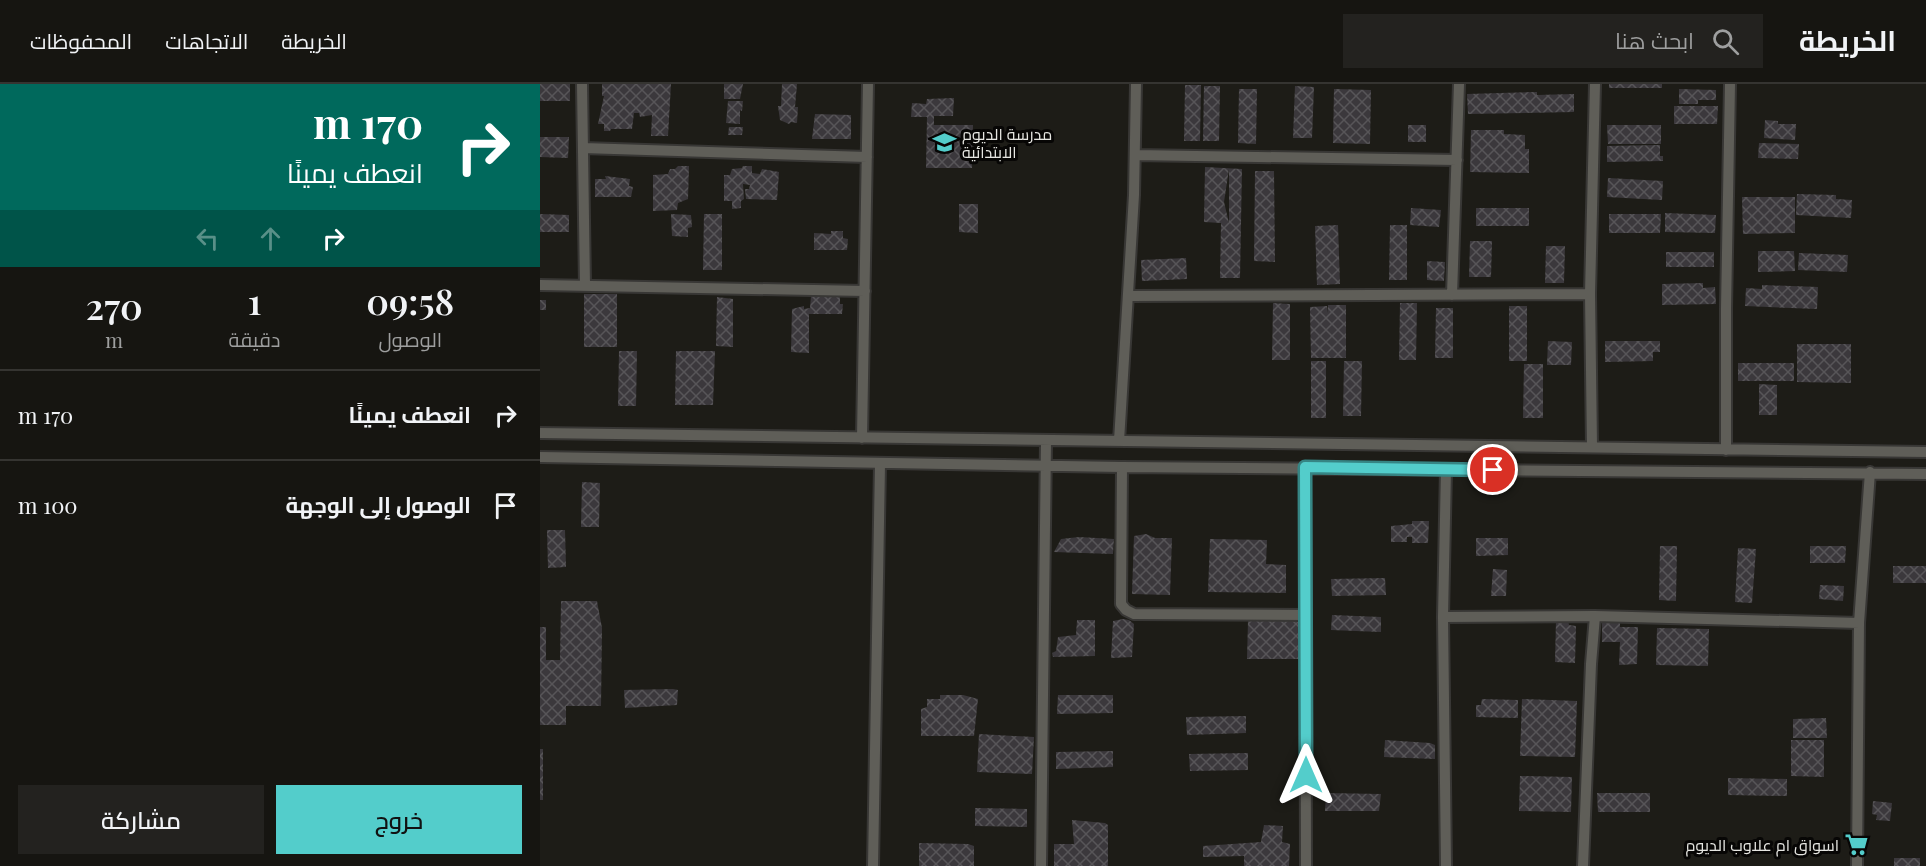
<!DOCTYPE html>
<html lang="ar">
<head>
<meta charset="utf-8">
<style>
	body { margin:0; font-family:"Playfair Display",Cairo,serif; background:#23221f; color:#f1f3f6; direction:rtl; height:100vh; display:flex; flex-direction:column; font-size:22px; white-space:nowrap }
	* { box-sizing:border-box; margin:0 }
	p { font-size:20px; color:#9e9f9f }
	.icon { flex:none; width:33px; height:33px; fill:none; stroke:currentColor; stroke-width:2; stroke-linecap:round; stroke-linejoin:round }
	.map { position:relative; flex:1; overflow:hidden; direction:ltr }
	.side { display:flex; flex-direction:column; background:#161511; width:540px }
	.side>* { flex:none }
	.guide { background:#00695c; color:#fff; overflow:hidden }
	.pin { position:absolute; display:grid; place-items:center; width:51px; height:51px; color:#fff; margin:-26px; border:3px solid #fff; border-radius:50%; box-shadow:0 2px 6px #0007 }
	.me { position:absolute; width:66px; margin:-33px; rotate:0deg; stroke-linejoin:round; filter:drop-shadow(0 0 4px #0008) }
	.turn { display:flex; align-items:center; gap:21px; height:126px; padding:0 18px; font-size:27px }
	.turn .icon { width:78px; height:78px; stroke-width:2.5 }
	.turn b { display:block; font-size:42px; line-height:51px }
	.lanes { display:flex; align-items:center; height:57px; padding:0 18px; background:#0003; justify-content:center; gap:30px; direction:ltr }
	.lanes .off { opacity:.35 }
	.eta { display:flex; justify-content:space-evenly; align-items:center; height:102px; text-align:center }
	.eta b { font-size:36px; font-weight:600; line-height:42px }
	.button { display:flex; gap:12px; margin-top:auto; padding:12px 18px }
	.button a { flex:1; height:69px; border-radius:0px; background:#53cdcb; color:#111; font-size:24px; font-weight:600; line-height:69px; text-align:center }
	.button a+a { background:#23221f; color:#f1f3f6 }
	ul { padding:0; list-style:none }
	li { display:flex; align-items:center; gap:18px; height:90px; padding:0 18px; border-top:2px solid #353431 }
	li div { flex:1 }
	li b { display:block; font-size:22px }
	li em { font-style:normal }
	header { display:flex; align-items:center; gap:36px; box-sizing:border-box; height:84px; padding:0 30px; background:#161511; border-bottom:2px solid #353431 }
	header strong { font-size:28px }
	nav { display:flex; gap:33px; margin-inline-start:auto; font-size:21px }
	.search { width:420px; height:54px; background:#23221f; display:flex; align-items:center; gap:15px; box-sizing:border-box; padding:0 21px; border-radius:0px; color:#9e9f9f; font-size:22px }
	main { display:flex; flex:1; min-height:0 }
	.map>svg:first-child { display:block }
	.building { fill:url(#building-cross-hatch); fill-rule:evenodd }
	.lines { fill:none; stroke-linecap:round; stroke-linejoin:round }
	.street-casing { stroke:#383735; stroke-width:14 }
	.street { stroke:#5f5e58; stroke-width:10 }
	.route-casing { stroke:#368584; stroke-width:15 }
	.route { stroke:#53cdcb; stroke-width:10 }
	.labels { text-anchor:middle; stroke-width:6; stroke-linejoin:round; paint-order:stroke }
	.poi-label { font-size:16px; fill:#e6e6e2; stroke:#070605; text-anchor:start }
</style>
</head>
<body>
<header>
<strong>الخريطة</strong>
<div class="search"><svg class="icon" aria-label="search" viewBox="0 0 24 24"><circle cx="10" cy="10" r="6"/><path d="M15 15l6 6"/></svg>ابحث هنا</div>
<nav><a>الخريطة</a><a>الاتجاهات</a><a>المحفوظات</a></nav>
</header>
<main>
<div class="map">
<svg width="1386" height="782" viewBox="0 0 1386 782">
	<defs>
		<pattern id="building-cross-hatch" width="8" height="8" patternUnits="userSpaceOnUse" patternTransform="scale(1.5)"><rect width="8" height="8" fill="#3b383c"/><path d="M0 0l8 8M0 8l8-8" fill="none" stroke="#575558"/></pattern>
	</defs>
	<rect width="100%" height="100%" fill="#1d1c17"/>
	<path class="building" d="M0,0h30v17h-30z
		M62,0h69l-3,52h-17l1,-21 -12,2 -1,-4h-5l-2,16h-21l-1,2h-6v-7h-6l6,-28h-2z
		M184,0h19l-3,15h-16z
		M242,0h15l-2,23h3l-1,16 -6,-1 -2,2 -9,-4 -2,-14h3z
		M1069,0h53v4h-53z
		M645,1h16l-1,56h-16z
		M664,2h16l-1,55h-16z
		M755,2l19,1 -2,51h-19z
		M699,5h18l-1,55 -18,-1z
		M794,5l37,1 -1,54 -37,-1z
		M1139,5l37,1v10h-18v4h-19z
		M997,8v3l37,-1v18l-106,2 -1,-20z
		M414,14l-1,18h-19v9h39l-1,43h-46l1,-51h-16l1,-14 14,1 1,-5z
		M188,17h15l-1,10 -2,-1v14l-14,-1z
		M1134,22h44l-1,18h-43z
		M275,30l36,1v24h-39z
		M1225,36l13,1v3h18l-1,16 -31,-2z
		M868,41h18v17h-18z
		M1067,41h54v19h-53z
		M189,43h14l-1,8h-14z
		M931,46h33v4l21,1v14h4v24l-59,-1z
		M0,53h29l-1,21 -28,-1z
		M1219,59l40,1 -1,15 -40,-1z
		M1120,61v11h3v5l-56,1v-16z
		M138,82h11l-1,33 -10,4 -1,7 -24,1v-36l15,-1 2,-5h5z
		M203,82h9v7l8,1 2,-5 17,3 -2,28 -31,-1 -1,-10h4l1,-4 -7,-1 1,15 -3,2v7l-9,1v-8h-8v-26h6l2,-6 10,-1z
		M665,83l37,2 -2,109h-20l1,-55 -17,-1zM689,85v54l-5,-21z
		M715,87h19l1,91 -21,-1z
		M65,92l25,3 -1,7 4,1 -2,10h-36v-18h11z
		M1068,94l55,3 -1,19 -55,-3z
		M1257,110l39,1v4l16,1 -1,18 -55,-3z
		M1202,113h53v36l-52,1z
		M419,120h19v29l-19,-1z
		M871,124l30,2 -2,17 -29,-2z
		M936,124h53v18h-53z
		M1125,129l51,2 -1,18 -50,-1z
		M0,130l29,1v17h-29z
		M131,130l20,1 1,12 -4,1v9l-16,-1z
		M164,130h18v56h-19z
		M1069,130h52l-1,19h-51z
		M798,141l2,59 -23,1 -2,-59z
		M850,141h17v55h-18z
		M291,147h12v7l5,1 -1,11h-33v-17l17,1z
		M930,157h22l-1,36h-22z
		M1006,162h19l-1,37h-19z
		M1218,167h36l1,20 -37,1z
		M1126,168h48v15h-48z
		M1259,169l49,2 -1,17 -49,-2z
		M646,174l1,21 -45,2 -1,-21z
		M887,177l18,1 -1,19 -17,-1z
		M1163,199v5l12,-1 1,17 -54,1v-21z
		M1222,201l56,2 -1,22 -72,-3 1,-18 16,1z
		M44,210h33v53h-33z
		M278,211l22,2v7h3l-1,10h-33v39l-18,-1 1,-43 12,-3v3l6,-1 1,-12z
		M177,213l16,2v48l-17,-1z
		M0,216h6v10h-6z
		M733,219l17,1v56h-18z
		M860,219h17l-1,57h-17z
		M788,221h18v53h-35l-1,-51 17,-1 1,7z
		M969,222h18v55h-18z
		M896,224h17v50h-18z
		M1008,257l24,1 -1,23h-24z
		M1065,257h55v11h-7v9l-48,1z
		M1257,260h54v39l-54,-1z
		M79,267h18l-1,55h-18z
		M136,267h39l-2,54h-38z
		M771,277h15v57h-15z
		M804,277h18l-1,55h-18z
		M1198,279h56v18h-56z
		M984,280h19v54h-20z
		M1219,300l18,1v30h-18z
		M42,398l18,1 -1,44h-18z
		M872,437h17l-1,22h-16v-6h-5v5h-16v-16l21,-2z
		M7,446h18l1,37 -18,1z
		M606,450l9,4h17l-2,57 -38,-1 2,-58z
		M539,453l35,2 -1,15 -59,-2 7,-13z
		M936,454h32v17l-32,1z
		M670,455l57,1 -1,24 20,1v28l-78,-1z
		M1120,462h17l-1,55 -17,-1z
		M1270,462h36l-1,17h-35z
		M1198,464l18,1 -4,54 -17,-1z
		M1353,482h33v17h-33z
		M953,485l14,1 -1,26h-15z
		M845,494l1,17 -54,1 -1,-17z
		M1280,501l24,1 -1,15 -24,-2z
		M21,517h36l5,27 -1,78h-35v19h-26v-98h6v33h14z
		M792,531l49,2v15l-50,-2z
		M583,535l6,1 5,4 -2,33 -21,1 2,-37z
		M537,536h18v36l-42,1 -1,-4 4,-2 2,-14 18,-2z
		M740,536l23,2v37h-56l1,-38z
		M1016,536h12l1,5 7,1 -1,37 -20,-1z
		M1062,539h18v4h18l-1,37 -18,1 1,-23h-18z
		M1117,544l52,1 -1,37 -52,-1z
		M133,605l5,1 -1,15 -52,3 -1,-18z
		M400,611h23l15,4 -4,37h-53v-27l6,-2v-8h13z
		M518,611h55v18l-56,1z
		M942,615l36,1v18l-42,-1v-12h5z
		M982,615l55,2 -2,56 -55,-1z
		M706,632v17l-59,2 -1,-18z
		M1286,634l1,20h-34v-19z
		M439,650l55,3 -2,37 -55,-2z
		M845,656l45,3 5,2v14l-51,-2z
		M1251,656h33v37l-33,-1z
		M0,665h3v51h-3z
		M573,667v16l-57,2v-17z
		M708,669v17l-58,1 -1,-17z
		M980,692l52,1 -1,35 -52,-1z
		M1188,694l59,1v17l-59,-1z
		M786,709l55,1 -2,17h-54z
		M1057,709h53v19h-52z
		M1333,717l19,2 -2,18 -14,-1 1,-5 -5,-1z
		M435,724l52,1v18l-52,-1z
		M532,736l33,3 3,2v41h-54v-22h20z
		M724,741l19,1 -1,16 8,2 -1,22h-45v-10l-41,1v-11l58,-4z
		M379,759l49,1 6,2v20h-55z
		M1354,774h26v8h-26z"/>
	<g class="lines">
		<defs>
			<path id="street" d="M42,0l3,202
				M43,64l284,9
				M595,71l322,5
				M0,201l325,6
				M912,211l7,-211
				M589,212l461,-2
				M0,349l1386,19
				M322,354l6,-354
				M579,357l15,-246 2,-111
				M1052,363l-2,-153 5,-210
				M1186,366v-141l4,-225
				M0,373l582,10 804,7
				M582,383l-1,137 5,6 8,4 172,1
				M765,383l1,399
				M906,385l-3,148 3,249
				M1055,532l264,7 -2,243
				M903,533l152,-1 -4,48 -8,202
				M1319,539l11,-151
				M333,782l7,-402
				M501,782l5,-425"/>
		</defs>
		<use href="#street" class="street-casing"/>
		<use href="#street" class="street"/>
	</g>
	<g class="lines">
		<defs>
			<path id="route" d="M766,691l-1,-308 188,3"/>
		</defs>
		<use href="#route" class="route-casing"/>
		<use href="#route" class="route"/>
	</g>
	<defs>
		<symbol id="school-bare" viewBox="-9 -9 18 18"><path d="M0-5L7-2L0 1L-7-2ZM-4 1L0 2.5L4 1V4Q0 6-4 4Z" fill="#53cdcb" stroke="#070605" stroke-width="2.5" paint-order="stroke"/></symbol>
		<symbol id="supermarket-bare" viewBox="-9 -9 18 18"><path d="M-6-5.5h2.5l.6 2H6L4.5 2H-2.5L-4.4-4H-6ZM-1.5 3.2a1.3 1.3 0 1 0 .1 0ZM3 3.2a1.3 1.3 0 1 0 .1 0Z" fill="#53cdcb" stroke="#070605" stroke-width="2.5" paint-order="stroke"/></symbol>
	</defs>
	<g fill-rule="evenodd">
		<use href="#school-bare" x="388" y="42" width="33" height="33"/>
		<use href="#supermarket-bare" x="1300" y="744" width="33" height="33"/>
	</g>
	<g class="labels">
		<g class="poi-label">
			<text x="422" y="56">مدرسة الديوم<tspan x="422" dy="18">الابتدائية</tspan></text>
			<text x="1299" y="767" text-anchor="end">اسواق ام علاوب الديوم</text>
		</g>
	</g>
</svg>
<div class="pin" style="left:953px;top:386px;background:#d93025"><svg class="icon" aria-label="arrive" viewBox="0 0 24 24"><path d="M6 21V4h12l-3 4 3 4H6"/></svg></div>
<svg class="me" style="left:766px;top:691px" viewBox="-20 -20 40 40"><path d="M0-17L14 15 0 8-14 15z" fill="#53cdcb" stroke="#fff" stroke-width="4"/></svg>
</div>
<section class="side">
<div class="guide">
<div class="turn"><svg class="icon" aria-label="right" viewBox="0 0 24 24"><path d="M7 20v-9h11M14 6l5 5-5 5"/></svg><div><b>170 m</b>انعطف يمينًا</div></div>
<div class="lanes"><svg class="icon off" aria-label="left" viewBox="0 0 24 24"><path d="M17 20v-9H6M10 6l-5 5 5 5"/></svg><svg class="icon off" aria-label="ahead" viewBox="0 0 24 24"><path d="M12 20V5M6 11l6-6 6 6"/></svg><svg class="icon" aria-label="right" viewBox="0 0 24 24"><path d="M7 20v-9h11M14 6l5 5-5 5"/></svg></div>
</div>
<div class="eta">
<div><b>09:58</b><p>الوصول</p></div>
<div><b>1</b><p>دقيقة</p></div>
<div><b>270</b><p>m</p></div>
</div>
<ul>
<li><svg class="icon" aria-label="right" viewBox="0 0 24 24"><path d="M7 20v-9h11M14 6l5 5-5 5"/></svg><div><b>انعطف يمينًا</b></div><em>170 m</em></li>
<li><svg class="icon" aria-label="arrive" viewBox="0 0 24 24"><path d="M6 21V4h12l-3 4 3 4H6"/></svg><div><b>الوصول إلى الوجهة</b></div><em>100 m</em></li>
</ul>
<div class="button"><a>خروج</a><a>مشاركة</a></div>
</section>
</main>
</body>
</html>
